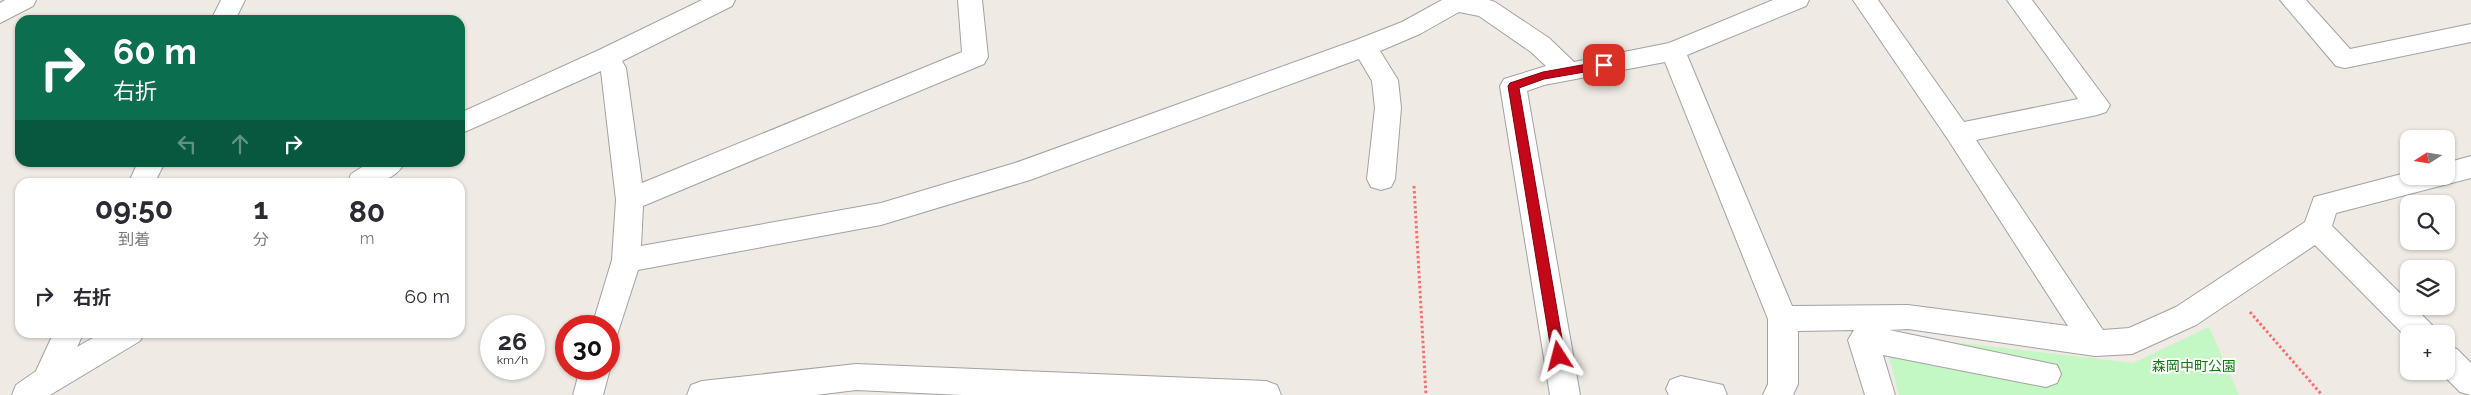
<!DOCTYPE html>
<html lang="ja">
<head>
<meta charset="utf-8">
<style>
	body { margin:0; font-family:Raleway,"Noto Sans JP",sans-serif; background:#f7f7f7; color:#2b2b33; height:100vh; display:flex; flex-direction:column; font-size:19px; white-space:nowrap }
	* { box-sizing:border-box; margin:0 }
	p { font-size:16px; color:#7c7c81 }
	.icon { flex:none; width:28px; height:28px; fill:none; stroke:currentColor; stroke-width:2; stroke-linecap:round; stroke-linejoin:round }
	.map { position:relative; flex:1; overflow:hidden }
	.panel { position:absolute; left:15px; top:178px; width:450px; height:160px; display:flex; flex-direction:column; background:#fff; border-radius:15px; box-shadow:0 1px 4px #0004 }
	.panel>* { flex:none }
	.top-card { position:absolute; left:15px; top:15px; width:450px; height:152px; border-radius:15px; box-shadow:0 1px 4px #0004; background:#0b6e4f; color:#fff; overflow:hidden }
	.needle { width:32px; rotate:258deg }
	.buttons { position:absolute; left:2400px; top:130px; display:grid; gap:10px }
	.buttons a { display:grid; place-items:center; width:55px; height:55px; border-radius:10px; background:#fff; box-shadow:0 1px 4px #0004; font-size:25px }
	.speed { position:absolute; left:480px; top:315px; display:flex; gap:10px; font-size:25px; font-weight:700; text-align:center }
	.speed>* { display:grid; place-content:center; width:65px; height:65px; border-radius:50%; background:#fff; box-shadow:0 1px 4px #0004; line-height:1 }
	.speed small { font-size:12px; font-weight:400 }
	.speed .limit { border:8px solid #d22; background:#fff; color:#111 }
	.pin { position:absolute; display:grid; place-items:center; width:42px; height:42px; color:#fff; margin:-21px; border-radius:10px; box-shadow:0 2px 8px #0006 }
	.me { position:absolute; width:55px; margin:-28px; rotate:351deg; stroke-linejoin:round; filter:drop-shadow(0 0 4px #0008) }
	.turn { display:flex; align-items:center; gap:18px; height:105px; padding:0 15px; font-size:22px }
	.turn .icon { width:65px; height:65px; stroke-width:2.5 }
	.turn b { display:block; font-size:35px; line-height:42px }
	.lanes { display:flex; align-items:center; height:48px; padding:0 15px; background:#0003; justify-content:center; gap:25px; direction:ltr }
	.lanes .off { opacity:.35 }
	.eta { display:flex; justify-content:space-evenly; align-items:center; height:85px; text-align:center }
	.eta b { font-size:30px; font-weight:700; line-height:35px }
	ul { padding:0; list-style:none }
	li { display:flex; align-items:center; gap:15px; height:65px; padding:0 15px }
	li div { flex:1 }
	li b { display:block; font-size:19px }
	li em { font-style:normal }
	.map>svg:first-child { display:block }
	.park { fill:#c3f7c3 }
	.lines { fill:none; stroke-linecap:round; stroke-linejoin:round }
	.minor-casing { stroke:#a2a2a2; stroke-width:2 }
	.path { stroke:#f4706f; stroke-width:3; stroke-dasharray:2.5 2.5; stroke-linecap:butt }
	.minor { fill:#fff; fill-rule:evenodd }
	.route { fill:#c4081a; stroke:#7f0511 }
	.labels { text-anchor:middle; stroke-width:4; stroke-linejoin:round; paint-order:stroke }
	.park-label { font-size:14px; fill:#117810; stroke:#fff }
</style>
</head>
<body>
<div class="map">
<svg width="2471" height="395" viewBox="0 0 2471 395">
	<rect width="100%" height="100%" fill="#efeae4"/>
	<path class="park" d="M2209,327l30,68h-340l-16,-61 250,29z"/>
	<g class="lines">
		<defs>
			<path id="minor" d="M5,0h31l-3,6 -33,17v-20z
				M221,0h24l-10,20h-24z
				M702,0h33l-3,6 -110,55 4,7 16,115 320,-131 -4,-52h24l6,57 -4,7 -341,142 -2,40 240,-43 134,-40 341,-123 46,-18 40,-22h47l6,2 54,36 25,24 95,-19 104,-43h36l-3,6 -119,49 105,251 116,-1 160,21 -119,-185 -96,-141h25l86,122 114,-23 -71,-99h25l78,105 -4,7 -9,3 -121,25 127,190 26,-2 47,-21 129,-85 9,-25 95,-25v4h37v-13l25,-7v22l-135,35 -4,13 77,76v4h4l19,19 5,9h-28v6l-94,-95 -119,80 -64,29 -37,2 -187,-27 -19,1 168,35 4,9 -4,9 -11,4 -163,-32 12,40h-30l-17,-55 6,-10 -56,1v53l-5,11h-30l5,-11v-65l-103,-257 -121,23 -17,6 53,304h-30l-50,-309 4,-7 42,-13 -15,-14 -52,-36 -20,-4 -39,22 -40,17 18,29 3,28 -6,71 -4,8 -10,3 -10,-3 -4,-8 8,-71 -3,-27 -13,-22 -329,121 -149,45 -243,45 -21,65 -8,3v-12h-17l20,-66 4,-60 -15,-129 -141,63v-21l139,-63z
				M2280,0h26l44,49 121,-25v18l-126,26 -9,-2z
				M138,162h27l-10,20h-26z
				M370,162h35c-12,23 -35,20 -57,20l3,-8z
				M54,332h30l-7,15 26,-15h42l-5,9 -90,54h-38l4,-10 20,-14z
				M2446,345l11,4 14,14v32l-11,-3 -21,-21h7z
				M856,364l410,17 11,4 4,10h-319l-106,-5 -40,5h-129l4,-10 11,-4z
				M609,366l1,3 -7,26h-30l7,-26h29z
				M1681,376l42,9 4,10h-58l-3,-6 4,-9z"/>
		</defs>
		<use href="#minor" class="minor-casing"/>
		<path class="path" d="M1414,186l12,209
			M2250,312l72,83"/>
		<use href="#minor" class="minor"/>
	</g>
	<path class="route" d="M1604,61l4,2v5l-64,11 -25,9 46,268 -6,6 -7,-6 -44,-270 2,-3 33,-11z"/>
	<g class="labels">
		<g class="park-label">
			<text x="2194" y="371">森岡中町公園</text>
		</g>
	</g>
</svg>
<div class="buttons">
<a><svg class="needle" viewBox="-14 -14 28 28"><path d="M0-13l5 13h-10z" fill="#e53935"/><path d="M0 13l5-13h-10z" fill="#7c7c81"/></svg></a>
<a><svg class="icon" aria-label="search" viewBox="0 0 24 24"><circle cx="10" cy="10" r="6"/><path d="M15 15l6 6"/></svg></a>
<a><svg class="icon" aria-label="layers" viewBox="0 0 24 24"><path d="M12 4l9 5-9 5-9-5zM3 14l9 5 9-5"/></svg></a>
<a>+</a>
</div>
<div class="speed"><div>26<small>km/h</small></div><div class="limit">30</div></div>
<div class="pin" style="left:1604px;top:65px;background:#d93025"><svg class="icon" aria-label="arrive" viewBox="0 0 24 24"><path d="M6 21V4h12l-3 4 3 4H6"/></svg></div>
<svg class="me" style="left:1559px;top:356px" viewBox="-20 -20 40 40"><path d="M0-17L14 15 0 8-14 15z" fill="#c4081a" stroke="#fff" stroke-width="4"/></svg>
<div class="top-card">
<div class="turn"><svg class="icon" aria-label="right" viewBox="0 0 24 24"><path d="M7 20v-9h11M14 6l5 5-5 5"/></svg><div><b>60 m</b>右折</div></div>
<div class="lanes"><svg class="icon off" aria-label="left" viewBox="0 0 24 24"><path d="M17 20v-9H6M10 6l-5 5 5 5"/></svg><svg class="icon off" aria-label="ahead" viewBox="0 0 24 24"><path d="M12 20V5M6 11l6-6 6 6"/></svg><svg class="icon" aria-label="right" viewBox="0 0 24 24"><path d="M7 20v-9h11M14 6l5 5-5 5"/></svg></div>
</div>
<section class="panel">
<div class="eta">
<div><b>09:50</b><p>到着</p></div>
<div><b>1</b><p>分</p></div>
<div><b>80</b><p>m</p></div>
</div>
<ul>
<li><svg class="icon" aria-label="right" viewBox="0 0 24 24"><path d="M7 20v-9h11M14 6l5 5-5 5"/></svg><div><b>右折</b></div><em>60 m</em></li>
</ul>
</section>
</div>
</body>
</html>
